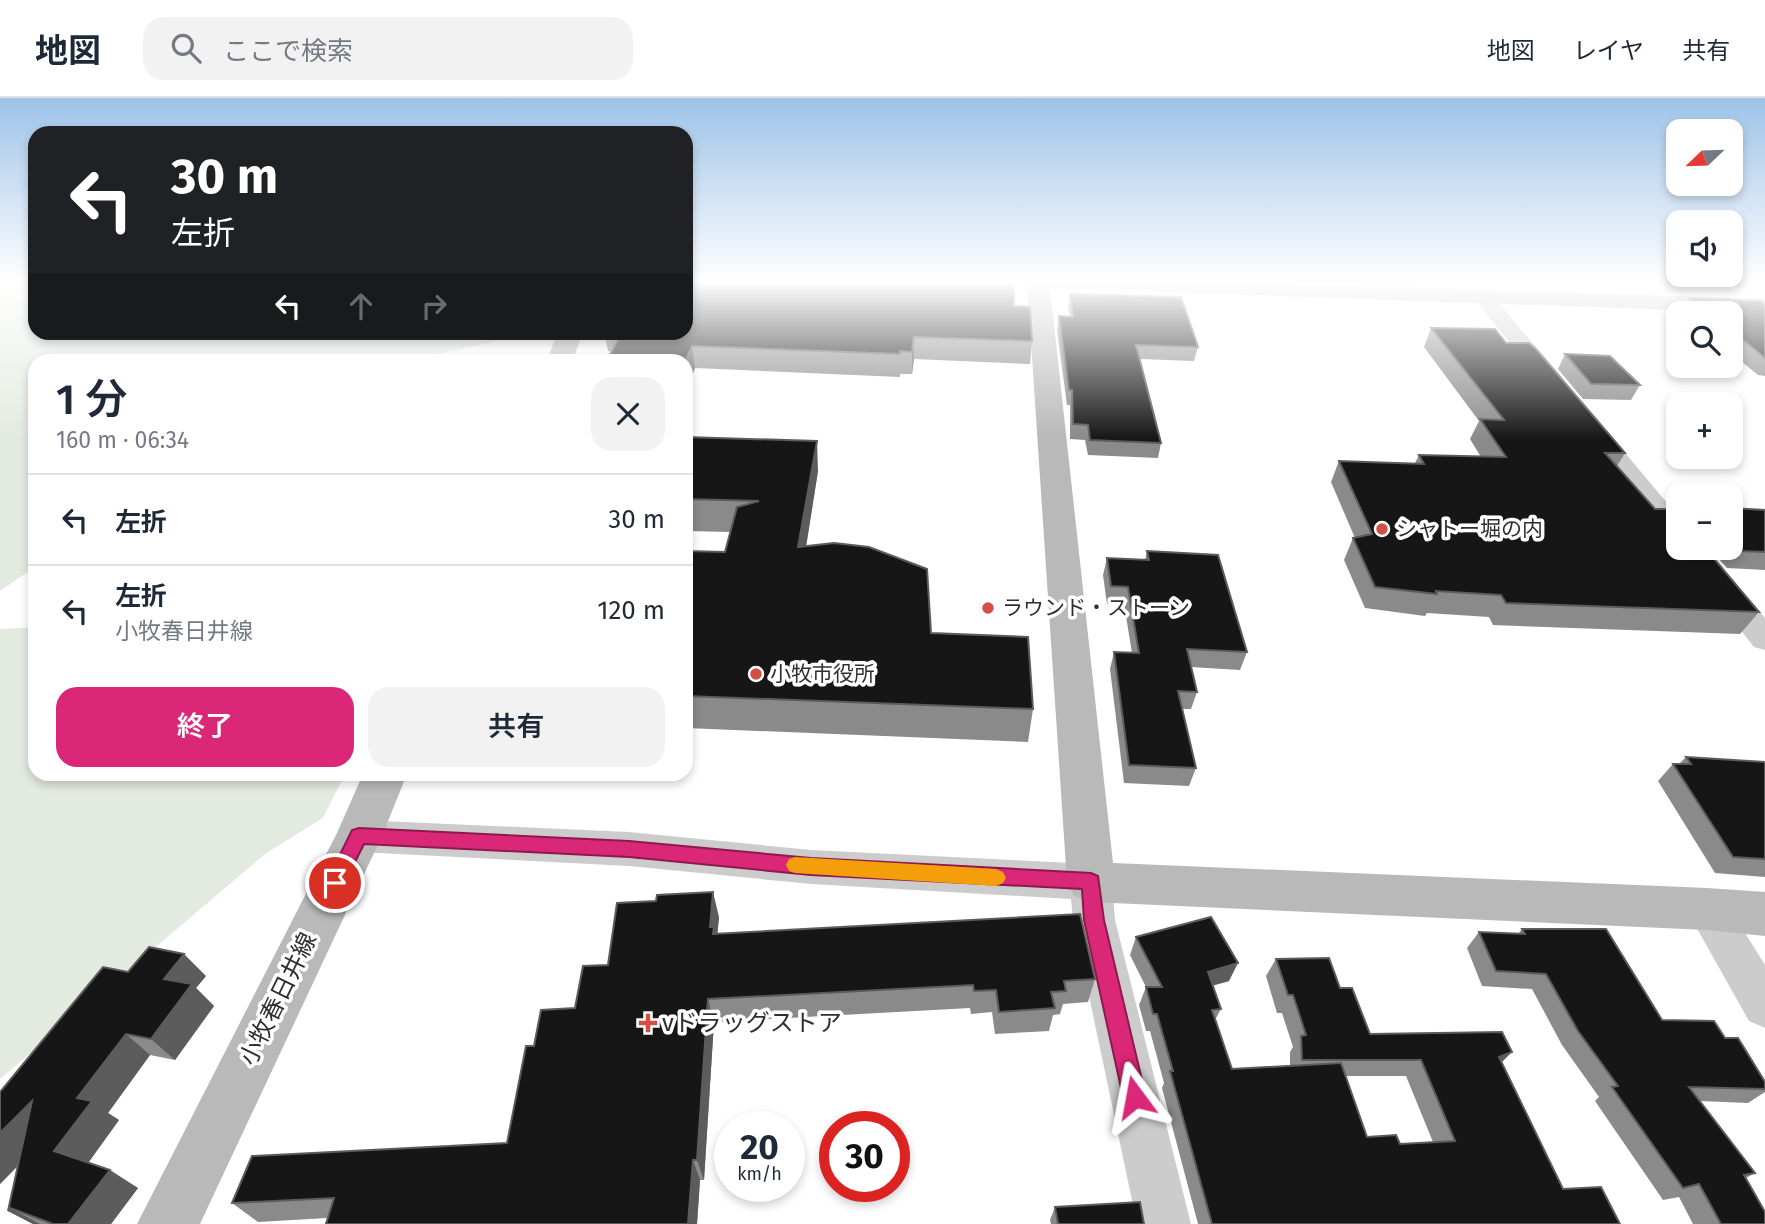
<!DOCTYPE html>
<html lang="ja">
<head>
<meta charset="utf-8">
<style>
	body { margin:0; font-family:"Fira Sans","Noto Sans JP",sans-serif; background:#f2f2f3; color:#1f2937; height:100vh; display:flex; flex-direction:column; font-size:26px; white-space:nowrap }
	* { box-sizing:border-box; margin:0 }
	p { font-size:23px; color:#747a83 }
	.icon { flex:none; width:38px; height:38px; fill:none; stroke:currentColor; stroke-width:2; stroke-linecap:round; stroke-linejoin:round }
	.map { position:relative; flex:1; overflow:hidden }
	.details { position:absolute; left:28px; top:256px; width:665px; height:427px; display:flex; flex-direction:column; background:#fff; border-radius:21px; box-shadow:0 4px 10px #0003 }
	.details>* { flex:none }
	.banner { position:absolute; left:28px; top:28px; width:665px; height:214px; border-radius:21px; box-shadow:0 4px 10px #0003; background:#202124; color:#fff; overflow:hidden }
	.needle { width:46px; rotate:247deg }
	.tools { position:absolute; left:1666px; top:21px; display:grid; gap:14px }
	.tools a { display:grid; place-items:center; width:77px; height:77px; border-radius:14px; background:#fff; box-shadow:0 4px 10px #0003; font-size:35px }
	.speed { position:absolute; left:714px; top:1013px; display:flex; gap:14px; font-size:35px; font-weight:700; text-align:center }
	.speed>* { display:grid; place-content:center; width:91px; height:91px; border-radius:50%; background:#fff; box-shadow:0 4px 10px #0003; line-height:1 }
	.speed small { font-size:18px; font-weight:400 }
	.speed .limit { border:10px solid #d22; background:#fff; color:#111 }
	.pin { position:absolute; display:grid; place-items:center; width:60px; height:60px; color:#fff; margin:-30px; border:4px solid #fff; border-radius:50%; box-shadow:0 2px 7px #0007 }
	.me { position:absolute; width:77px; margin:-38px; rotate:347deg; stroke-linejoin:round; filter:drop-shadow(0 0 5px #0008) }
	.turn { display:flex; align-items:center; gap:24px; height:147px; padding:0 28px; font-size:32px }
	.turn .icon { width:91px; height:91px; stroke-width:2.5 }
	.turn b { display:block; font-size:49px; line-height:60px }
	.lanes { display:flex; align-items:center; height:66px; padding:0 28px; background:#0003; justify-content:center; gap:35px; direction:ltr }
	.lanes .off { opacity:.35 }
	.round { display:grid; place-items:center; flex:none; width:74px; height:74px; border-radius:21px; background:#f2f2f3 }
	.overview { display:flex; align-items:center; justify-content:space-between; height:119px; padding:0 28px }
	h1 { font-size:42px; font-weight:600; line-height:52px }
	.button { display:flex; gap:14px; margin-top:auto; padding:14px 28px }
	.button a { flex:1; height:80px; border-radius:21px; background:#db2777; color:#fff; font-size:28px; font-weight:600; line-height:80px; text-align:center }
	.button a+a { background:#f2f2f3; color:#1f2937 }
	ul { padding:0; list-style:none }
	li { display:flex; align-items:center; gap:21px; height:91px; padding:0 28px; border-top:2px solid #e0e1e3 }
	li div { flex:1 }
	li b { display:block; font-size:26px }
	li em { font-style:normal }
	header { display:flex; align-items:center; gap:42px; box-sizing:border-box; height:98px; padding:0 35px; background:#fff; border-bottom:2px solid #e0e1e3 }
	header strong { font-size:33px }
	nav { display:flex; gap:38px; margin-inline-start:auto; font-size:24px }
	.search { width:490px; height:63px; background:#f2f2f3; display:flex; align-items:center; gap:18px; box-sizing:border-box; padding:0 24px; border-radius:21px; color:#747a83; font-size:26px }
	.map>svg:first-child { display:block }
	.green { fill:#e3eadf }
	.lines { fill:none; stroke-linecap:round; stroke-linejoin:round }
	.street { fill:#ccc; fill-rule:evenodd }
	.secondary { fill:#b9b9b9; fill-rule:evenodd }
	.wall { fill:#8a8a8a; fill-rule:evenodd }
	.shaded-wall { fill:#5c5c5c }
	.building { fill:#161616; stroke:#5c5c5c; stroke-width:2 }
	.route { fill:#db2777; stroke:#8e194d; stroke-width:2 }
	.slow { fill:#f59e0b }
	.poi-dot { fill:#d15046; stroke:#fff; stroke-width:2.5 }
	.labels { text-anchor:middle; stroke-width:7; stroke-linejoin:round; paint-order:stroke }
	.poi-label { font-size:21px; fill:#2f2f2f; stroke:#fff; text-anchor:start }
	.near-street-label { font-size:24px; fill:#2f2f2f; stroke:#fff }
	.near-poi-label { font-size:24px; fill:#2f2f2f; stroke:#fff; text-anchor:start }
</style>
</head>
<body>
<header>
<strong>地図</strong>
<div class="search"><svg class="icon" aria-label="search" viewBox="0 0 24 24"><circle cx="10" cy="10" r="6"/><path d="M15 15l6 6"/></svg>ここで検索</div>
<nav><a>地図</a><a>レイヤ</a><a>共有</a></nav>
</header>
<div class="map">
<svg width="1765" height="1126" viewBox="0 0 1765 1126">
	<rect width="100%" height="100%" fill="#fff"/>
	<path class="green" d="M0,184h35v50l493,1 -114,27h-379v207l-35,24z
		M35,529v147h310l-22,44 -58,36 -265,225v-450z"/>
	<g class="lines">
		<path class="street" d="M1483,193l7,2 68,80 4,5 -4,5h-16l-69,-86 3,-4z
			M1591,322l9,3 78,93v27l-10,-3 -86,-107 -4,-5 4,-5z
			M1722,479l11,3 32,38v32l-11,-3 -47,-60 4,-7z
			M359,722l270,12 182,18 280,14 15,6 6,12 3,38 76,304h-54l-64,-304 -2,-21 -260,-15 -182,-18 -270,-14 -14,-5 -6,-11 6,-11z
			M1707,793l15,5 43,69v63l-16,-7 -63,-112 6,-13z"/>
		<path class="secondary" d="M1027,184h218l520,17v14l-715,-25 63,575 594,25 58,4v44l-58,-6 -616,-28 -17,-6 -7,-14z
			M558,234h25l-10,28h-26z
			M363,676h44l-25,62 -182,388h-63l200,-391z"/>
	</g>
	<path class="wall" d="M1070,196l128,53 -4,14 -54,-2 21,84 -3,15 -70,-3 -3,-15 -15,-1v-34h-3l-10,-75 2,-14h11l-2,-9z
		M1690,200l75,6v72l-7,-1 -27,-22v-40h-49z
		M1014,208l18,35 -2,23 -116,-5 -2,15h-12v3l-205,-9 -9,24v-32l-78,-9 -4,-19h82z
		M1431,230l75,15 119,110 -8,13 38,43 104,103 -19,22 -247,-9 -4,-8 -62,-4 -2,3 -60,-8 -21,-48 9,-22h2l-24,-56 8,-21 76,2 4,-8 62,2 -11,-18 9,-18 -55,-74z
		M1565,256l75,31 -9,15 -48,-1 -25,-30z
		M686,339l132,34 -12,75 125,87 102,76 -5,33 -342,-14v-177l39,1 5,-20 -44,-1z
		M1731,410l34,2v60l-38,-2 -18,-20h22z
		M1147,453l100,101 -7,18 -49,-3 6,25 -6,17h-9l14,59 -7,18 -65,-3 -14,-114 4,-17 18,1 -8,-49h-17l-4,-29 4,-17 38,2z
		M1686,659l79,5v115l-50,-4 -57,-92 15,-17h6z
		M719,819l-2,17 378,45 -7,23 -25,2 -3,10 -7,1 -4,16 -54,3 -3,-22 -21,2 -1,-6 -256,14 -10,158h-4l-3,44h-372l2,-6 -69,4 -26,-19 275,-60 27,-97 41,-38 33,-43z
		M1522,831l140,91 63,18 40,44v10l-17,11 -48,-2 55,72 -9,5 19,46h-72l-14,-27 -16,3 -68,-99 4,-4 -37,-52 -30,-56 -50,-3 -15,-38 12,-16 39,2z
		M1136,839l93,44 -17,5 9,23 -6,11 17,49 58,-3v-14l3,-5 -11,-34h-5l-11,-37 10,-17 64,29 30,46 131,29 62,126 57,35h-422l-36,-136 2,-5 -14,-52h-4l-7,-26 7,-18 -16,-32zM1346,978h60l27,66 -33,2 -33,-7z
		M206,878l-10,12 18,18 -39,54 -25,-5 -42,58 11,7 -31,43 50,25 -27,36h-78l-25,-13 10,-45 -18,18v-92z
		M1055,1109l89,17h-93l-1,-4z"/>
	<path class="shaded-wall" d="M914,239v22l-2,15v-22z
		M692,248l3,22 -9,24v-32z
		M817,343l1,30 -17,108 -3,-32z
		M713,794l6,25 -2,23 -7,-13z
		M184,856l22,22 -10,12 18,18 -39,54 -24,-21 13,-60z
		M1238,865l-9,18 -30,8 9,-17z
		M708,901l6,23 -10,158 -7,-20z
		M126,936l24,21 -42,58 11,7 -36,50 -29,-19 23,-53z
		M1512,954l-17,17 4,-12z
		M32,1003l29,20 -61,63v-51z
		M693,1062l7,20 -3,44h-9z
		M110,1072l28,18 -27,36h-43z
		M10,1110l30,16h-7l-25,-13z"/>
	<path class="building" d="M686,184h328v24l16,1 2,34 -118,-4 -2,15 -12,-1v3l-208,-8 -6,14h-79l15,-28h64z
		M1070,196l111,3 17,50 -62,-2 25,98 -71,-3 -2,-15 -15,-1 -1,-34h-3l-10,-74 14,1z
		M1690,200l71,3 4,3v54l-34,-28v-17h-22z
		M1431,230l64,1 11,14h23l7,6 89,104h-20l50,56h16l7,8v31h27l54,64 -253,-9 -5,-8 -65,-4 1,3 -62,-7 -22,-49 19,-4 -33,-73 85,3 -5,-9 87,2 -26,-38 24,1z
		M1565,256l45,2 30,29 -49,-1z
		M686,339l131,4 -19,106 36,-4 35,4 58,22 4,64 97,4 5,72 -347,-13v-145l39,1 12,-45 22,-6 -73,-2z
		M1731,410l34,2v42l-25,-1 -9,-10z
		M1147,453l71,4 29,97 -60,-3 10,43 -19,-1 18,77 -67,-3 -15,-113 25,1 -11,-66 -17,-1 -4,-28 42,2z
		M1686,659l79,5v97l-32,-2 -60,-93h18z
		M713,794l-3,35h4l-1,7 367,-20 15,65 -31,2 2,10 -15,1 4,16 -56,4 -3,-22 -22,1 -1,-6 -265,14 -11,161h-4l-5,64h-362l8,-26 -102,5 20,-47 255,-13 19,-97h8l7,-36 34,-2 8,-42 25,-1 9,-62 39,-2 1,-6z
		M1211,819l27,46 -30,9 13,37 -9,1 20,59 109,-6 26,74 29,-2 4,9 55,-3 -34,-81h-119l-1,-24 5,-1 -13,-40h-5l-12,-36 53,-1 11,30h12l18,46 132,-2 10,20 -13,5 64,132 38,-2 19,37h-408l-42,-153h3l-16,-57h-4l-7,-27h16l-26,-50z
		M1522,831h84l56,91 52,1 11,17h13l27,44v7l-76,-2 66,86 -11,2 21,37v12h-44l-22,-40 -16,4 -71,-101 6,-1 -40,-55 -32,-57 -50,-3 -17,-39 46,2z
		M149,849l35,7 -20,25 28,5 -41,55 -25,-5 -49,64 15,3 -38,50 56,19 -42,54h-15l-43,-16 -2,3 24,-110 -32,32v-41l103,-125 25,5z
		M1140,1104l4,22h-86l-3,-17z"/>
	<linearGradient id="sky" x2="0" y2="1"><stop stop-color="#9dc3e8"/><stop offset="0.54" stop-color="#fff"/><stop offset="1" stop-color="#fff" stop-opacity="0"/></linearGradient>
	<rect width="1765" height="341" fill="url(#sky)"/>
	<path class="route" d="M359,730l270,13 182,17 280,15 7,3 6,44 42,177 -3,8 -8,4 -9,-4 -3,-8 -39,-177 -2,-31 -271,-14 -182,-18 -265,-13 -22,44 -7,3 -6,-3 -3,-5 3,-6 23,-47z"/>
	<path class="slow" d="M795,759l201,12 7,3 3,6 -3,5 -7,3 -201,-13 -6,-2 -3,-6 3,-6z"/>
	<g class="poi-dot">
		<circle cx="1382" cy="431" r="7"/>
		<circle cx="988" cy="510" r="7"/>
		<circle cx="756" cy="576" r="7"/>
		<path d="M644.5 914.5h7v7h7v7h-7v7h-7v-7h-7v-7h7z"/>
	</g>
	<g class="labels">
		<g class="poi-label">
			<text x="1396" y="438">シャトー堀の内</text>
			<text x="1002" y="517">ラウンド・ストーン</text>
			<text x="770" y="583">小牧市役所</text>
		</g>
		<g class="near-street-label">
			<text transform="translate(278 901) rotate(-64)" y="8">小牧春日井線</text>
		</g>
		<g class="near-poi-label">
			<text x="662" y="933">vドラッグストア</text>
		</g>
	</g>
</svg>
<div class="tools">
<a><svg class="needle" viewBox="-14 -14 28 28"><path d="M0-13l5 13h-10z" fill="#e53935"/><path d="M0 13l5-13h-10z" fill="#747a83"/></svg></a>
<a><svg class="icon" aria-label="sound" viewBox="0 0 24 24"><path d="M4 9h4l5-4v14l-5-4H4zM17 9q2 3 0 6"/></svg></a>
<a><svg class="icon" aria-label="search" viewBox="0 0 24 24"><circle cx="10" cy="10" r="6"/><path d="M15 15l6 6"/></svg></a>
<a>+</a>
<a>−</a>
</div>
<div class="speed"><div>20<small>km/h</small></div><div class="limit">30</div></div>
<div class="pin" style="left:335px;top:785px;background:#d93025"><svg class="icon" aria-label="arrive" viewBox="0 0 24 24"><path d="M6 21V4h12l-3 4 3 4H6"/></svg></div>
<svg class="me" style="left:1135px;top:999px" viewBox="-20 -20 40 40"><path d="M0-17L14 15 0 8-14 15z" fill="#db2777" stroke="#fff" stroke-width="4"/></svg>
<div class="banner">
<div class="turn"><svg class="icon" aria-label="left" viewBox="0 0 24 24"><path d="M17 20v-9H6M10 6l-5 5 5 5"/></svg><div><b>30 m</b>左折</div></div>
<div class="lanes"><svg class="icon" aria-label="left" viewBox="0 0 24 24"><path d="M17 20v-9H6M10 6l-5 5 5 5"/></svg><svg class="icon off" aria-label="ahead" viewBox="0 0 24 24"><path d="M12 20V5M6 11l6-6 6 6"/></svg><svg class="icon off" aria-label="right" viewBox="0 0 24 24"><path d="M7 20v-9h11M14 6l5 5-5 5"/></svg></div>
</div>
<section class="details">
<div class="overview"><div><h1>1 分</h1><p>160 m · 06:34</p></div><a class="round"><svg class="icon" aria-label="close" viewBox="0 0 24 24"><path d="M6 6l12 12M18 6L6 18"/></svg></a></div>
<ul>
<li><svg class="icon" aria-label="left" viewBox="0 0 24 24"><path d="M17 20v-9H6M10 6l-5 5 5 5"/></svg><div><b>左折</b></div><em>30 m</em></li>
<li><svg class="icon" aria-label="left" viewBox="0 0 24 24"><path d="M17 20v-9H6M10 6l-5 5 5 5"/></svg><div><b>左折</b><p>小牧春日井線</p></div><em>120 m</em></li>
</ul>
<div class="button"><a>終了</a><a>共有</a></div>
</section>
</div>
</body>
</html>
